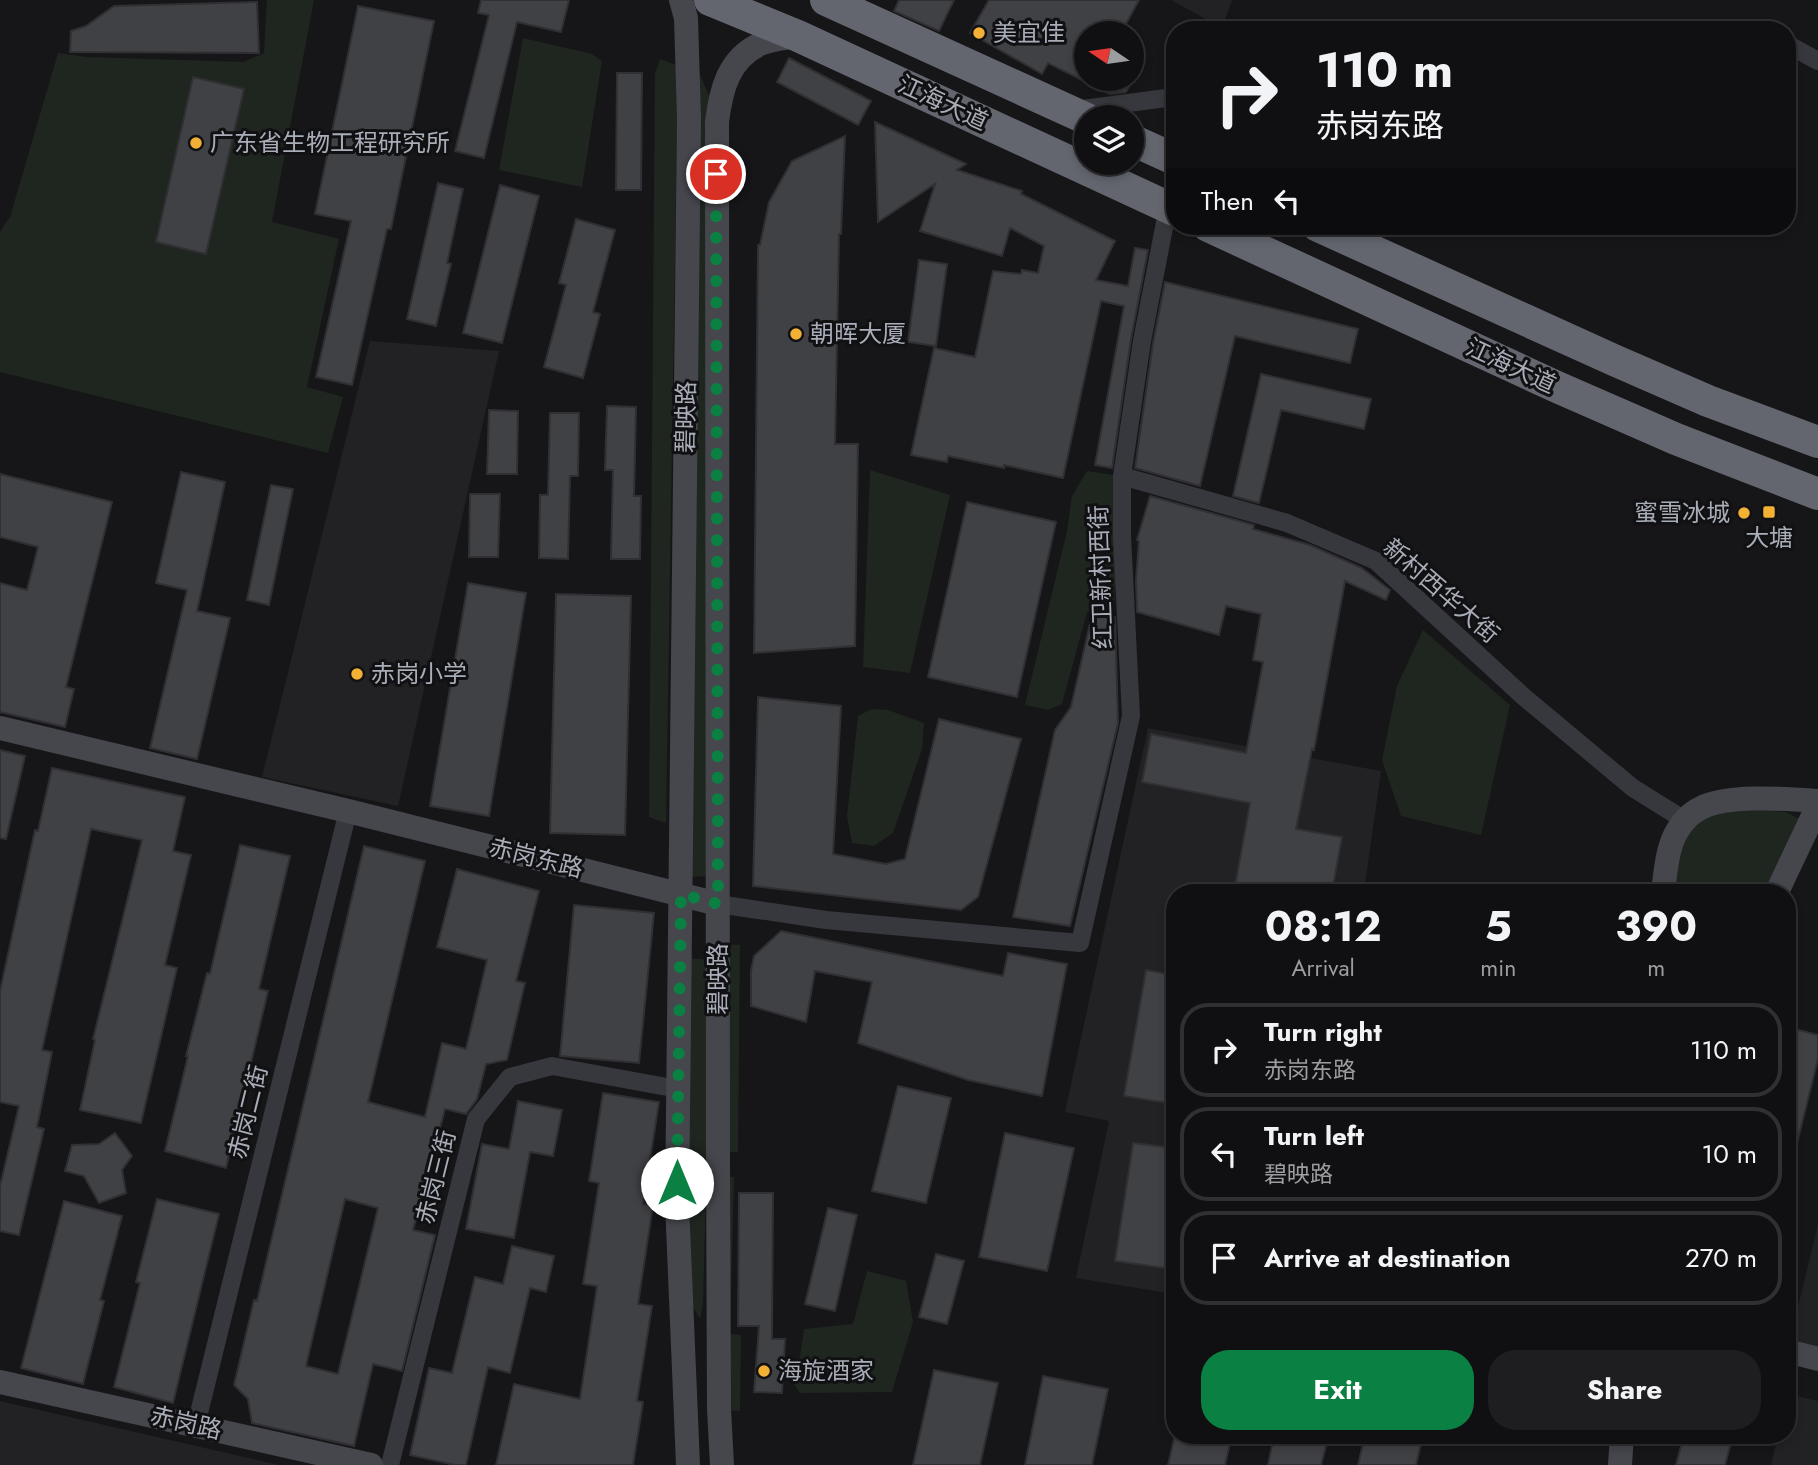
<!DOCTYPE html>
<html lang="en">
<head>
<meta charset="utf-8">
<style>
	body { margin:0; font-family:Jost,"Noto Sans SC",sans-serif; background:#1e1e20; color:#f1f3f6; height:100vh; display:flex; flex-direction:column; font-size:26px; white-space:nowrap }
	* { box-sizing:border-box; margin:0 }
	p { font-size:23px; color:#9c9d9f }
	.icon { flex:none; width:38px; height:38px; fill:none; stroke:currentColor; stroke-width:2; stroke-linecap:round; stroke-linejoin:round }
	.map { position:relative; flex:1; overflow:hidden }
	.panel { position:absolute; left:1166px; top:884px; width:630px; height:560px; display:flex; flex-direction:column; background:#101012; border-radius:28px; box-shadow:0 4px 10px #0003,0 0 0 2px #303032 }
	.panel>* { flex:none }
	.banner { position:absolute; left:1166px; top:21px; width:630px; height:214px; border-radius:28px; box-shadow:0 4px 10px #0003,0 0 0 2px #303032; background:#101012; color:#f1f3f6; overflow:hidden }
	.needle { width:46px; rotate:283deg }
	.controls { position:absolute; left:1074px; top:21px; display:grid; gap:14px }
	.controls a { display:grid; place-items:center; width:70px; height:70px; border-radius:50%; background:#101012; box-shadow:0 4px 10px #0003,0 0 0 2px #303032; font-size:35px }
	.pin { position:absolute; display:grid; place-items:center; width:60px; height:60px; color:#fff; margin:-30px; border:4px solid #fff; border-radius:50%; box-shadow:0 2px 7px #0007 }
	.me { position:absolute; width:77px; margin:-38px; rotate:0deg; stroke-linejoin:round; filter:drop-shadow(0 0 5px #0008) }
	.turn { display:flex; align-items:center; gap:24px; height:147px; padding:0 35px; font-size:32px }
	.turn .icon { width:91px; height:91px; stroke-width:2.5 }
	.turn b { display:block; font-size:49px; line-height:60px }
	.then { display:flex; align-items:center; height:66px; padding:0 35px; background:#0003; gap:14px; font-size:26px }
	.eta { display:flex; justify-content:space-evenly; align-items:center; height:119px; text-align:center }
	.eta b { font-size:42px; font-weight:700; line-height:49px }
	.action { display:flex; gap:14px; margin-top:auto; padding:14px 35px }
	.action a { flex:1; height:80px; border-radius:28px; background:#0b8043; color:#fff; font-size:28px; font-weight:700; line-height:80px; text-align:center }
	.action a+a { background:#1e1e20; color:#f1f3f6 }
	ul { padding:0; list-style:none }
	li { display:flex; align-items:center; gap:21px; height:94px; margin:0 14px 10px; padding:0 21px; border:4px solid #303032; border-radius:28px }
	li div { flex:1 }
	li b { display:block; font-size:26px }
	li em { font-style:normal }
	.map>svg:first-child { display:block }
	.built { fill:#222225 }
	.green { fill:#1e261f }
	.building { fill:#404145; stroke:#303034; stroke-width:2; fill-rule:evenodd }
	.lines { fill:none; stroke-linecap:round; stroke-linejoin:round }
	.street { stroke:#37383d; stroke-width:18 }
	.secondary { stroke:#45474d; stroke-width:24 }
	.highway { stroke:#63666e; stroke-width:32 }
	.route { stroke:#0b8043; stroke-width:12; stroke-dasharray:0 21.6 }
	.poi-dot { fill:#f2b134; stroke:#111113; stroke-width:2.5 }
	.labels { text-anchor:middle; stroke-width:6; stroke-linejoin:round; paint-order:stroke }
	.poi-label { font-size:24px; fill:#a8adb8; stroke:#111113; text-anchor:start }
	.street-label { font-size:24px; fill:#a8adb8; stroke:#111113 }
</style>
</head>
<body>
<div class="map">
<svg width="1818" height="1465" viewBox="0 0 1818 1465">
	<rect width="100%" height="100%" fill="#161618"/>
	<path class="built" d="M1171,0h61l-10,28z
		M370,341l129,10 -101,455 -136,-29z
		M1148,728l233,43 -17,121h-190v402l-98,-16 33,-157 -44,-9z
		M1818,1224v123l-28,-7z
		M1788,1394l30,7v64h-47l7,-30h9z
		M0,1401l279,64h-279z"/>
	<path class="green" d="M267,0h47l-42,222 67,17 -32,148 36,10 -15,56 -328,-81v-140l10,-15 48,-164 29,4 156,5 21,-9z
		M523,38l69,16 10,7 -20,126 -83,-17z
		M660,59l18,7 -12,757 -17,-6 6,-743z
		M693,59l20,45 -2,772 -24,1z
		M870,470l80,25 -40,178 -47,-6z
		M1087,471l26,4 7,24 -6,107 -27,6 -25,92 -14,6 -23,-5 42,-174 5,-35z
		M1423,630l87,75 -29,130 -80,-19 -19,-56 15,-74z
		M872,709l16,1 36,13 -2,26 -29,84 -19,13 -22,-3 -5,-27 11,-100z
		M1720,808l66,4 17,9 -31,71h-102l1,-24 21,-45z
		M722,944l18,1 -2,207h-15z
		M684,958l28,2 -9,345 -3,14 -13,-23z
		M726,1177h8l-4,157 11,1 -1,76 -19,-1z
		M867,1271l39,10 7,41 -21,70 -92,1 -10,-15 -1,-10 11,-11 4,-28 49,-5z"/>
	<path class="building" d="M481,0h88l-8,32 -44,-10 -33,136 -29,-7 34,-136 -11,-2z
		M899,0h55l-15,31 -45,-20z
		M989,0h150l-18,33h-34v46h46l-7,13 -16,2 -62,-31 -6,11 -72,-41z
		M257,2l2,51 -189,-1 1,-21 15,-5 28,-20z
		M358,6l76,15 -43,208h-4l-35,156 -36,-8 35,-156 -36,-7z
		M789,58l82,43 -13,24 -81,-43z
		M617,73h25l-1,117h-25z
		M193,77l51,12 -38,165 -50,-12z
		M875,122l91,42 -9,6 65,21 -1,3 94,47 -19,39 32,6 7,-38 13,2 -17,89 -19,129 -17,-3 29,-159 -23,-5 -38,177 -59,-13v3l-56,-12 -1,6 -36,-7 23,-107 41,9 18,-86 28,3 1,-4 16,3 6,-27 -34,-18 -8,28 -82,-25 15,-47 -57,38z
		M845,136l-4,98h-2l-4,210h23l-3,202 -101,7 4,-408h2l9,-43 23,-41z
		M438,183l25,6 -16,74 4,1 -15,62 -29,-7z
		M500,185l39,11 -37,147 -39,-10z
		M576,219l39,11 -22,82 7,2 -17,64 -39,-11 22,-82 -7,-2z
		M919,260l28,4 -11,82 -28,-4z
		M1165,282l193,47 -8,34 -115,-27 -35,150 -65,-18 18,-125z
		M1261,374l110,25 -7,30 -83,-19 -22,93 -26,-7z
		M607,406l29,1 -2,89h7l-1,63h-29l2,-89h-8z
		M489,410l29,1 -1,63h-30z
		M550,413h29l-1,63h-8l-2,83 -29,-1 1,-63h8z
		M181,472l44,10 -28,129 33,7 -33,141 -47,-11 37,-158 -31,-7z
		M0,474l112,28 -46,185 8,2 -9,38 -65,-15v-129l27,7 11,-43 -38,-10z
		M271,485l22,4 -24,116 -22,-5z
		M470,494h30l-2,63h-29z
		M1150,496l104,29 -1,4 57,16 52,23 28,22 -4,10 -41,-19 -31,169 -2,-1 -16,80 46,8 -10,55h-98l16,-89 -108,-21 9,-48 95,19 17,-91 -10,-2 8,-46 -35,-8 -7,29 -82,-23 -1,-32 3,-39 -2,-1z
		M967,502l89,20 -39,175 -89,-20z
		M468,583l58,10 -37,223 -59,-10z
		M556,594l75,2 -6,239 -75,-2z
		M1092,615l23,2 3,106 -48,203 -57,-9 42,-187 16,-23z
		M758,697l83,9 -8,148 53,10 19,-5 34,-140 82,20 -43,158 -17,13 -208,-24z
		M0,750l25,6 -19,83 -6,-1z
		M52,768l133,29 -12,54 18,4 -26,110 12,3 -36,155 -61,-13 15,-70 -2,-1 49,-199 -51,-11 -49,221 10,2 -15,75 7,2 -25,106 -19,-4v-45l19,-80 -19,-4v-111l35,-161 3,1z
		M240,845l50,11 -31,133 9,2 -42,177 -61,-17 23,-95h-2l21,-83 3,1z
		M364,846l61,15 -57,241 57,15 17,-74 24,6 21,-89 -50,-13 20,-78 82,22 -23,90 9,2 -18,77 -21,4 -9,35 -11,15 -21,-5 -32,121 22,5 -33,136 -29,-7 -19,82 -102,-23 -4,-24 -14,-14 20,-85 3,1zM345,1199l33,9 -40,166 -32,-8z
		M574,905l80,8 -15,150 -79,-7z
		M781,931l222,45 5,-23 59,11 -25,132 -74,-16 -110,-37 14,-61 -57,-11 -9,51 -55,-16v-35l3,-15z
		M1146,970l28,5v129l-50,-8z
		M1787,1027l31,8v24l-26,104 -5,-1z
		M898,1086l53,12 -25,105 -54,-12z
		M603,1093l56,9 -16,102 10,1 -15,99 14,2 -15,95 6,1 -10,63h-137l18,-81 66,15 17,-113 -14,-2 16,-101 -10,-2z
		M518,1101l44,9 -9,46 -23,-4 -16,86 -48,-9 16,-85 27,5z
		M115,1133l17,23 -10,14 4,23 -27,10 -15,-27 -19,-5 7,-26 27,-1z
		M1005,1133l69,15 -27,123 -68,-14z
		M1133,1143l41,5v54l-9,66 -50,-7z
		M739,1193h34l-1,146h13l-3,54 -28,-1 5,-66h-21z
		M157,1199l62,15 -46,189 -59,-16 26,-104 -4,-1z
		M64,1201l58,15 -22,84 4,1 -21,83 -62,-16z
		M828,1208l29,7 -22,96 -30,-7z
		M512,1246l42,10 -8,36 -16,-4 -20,85 -22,-6 -22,98h-11l-45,-10 19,-87 23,5 23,-96 28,7z
		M936,1254l28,7 -17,63 -28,-7z
		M934,1370l64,13 -18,82h-67z
		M1043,1376l65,13 -16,76h-67z
		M1175,1435h57l-7,30h-57z
		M1274,1435h55l-8,30h-53z
		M1365,1435h58l-7,30h-58z
		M1684,1435h49l-8,30h-49z"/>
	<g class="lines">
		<path class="street" d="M1787,44l31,17
			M1075,110l99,-13
			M1122,476l165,47 89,38 148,136 109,91 53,33
			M718,904l108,16 254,23 51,-227 -9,-180v-60l20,-135 26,-134
			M196,1425l152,-614
			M390,1465l86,-346 34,-42 42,-11 126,23"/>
		<path class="secondary" d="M681,0l5,18 3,100 -12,1085 11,262
			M0,728l348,83 370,93
			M1663,892c2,-15 3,-33 8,-47 4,-14 16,-31 30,-37 26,-14 87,-9 117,-7
			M1777,892l41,-87
			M1787,1351l31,8
			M0,1382l371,83
			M722,1465l-3,-56 -1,-250 -1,-1037c4,-32 11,-63 43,-78 11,-5 26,-6 38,-8
			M1620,1465l2,-30"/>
		<path class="highway" d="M710,0l88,36 376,174
			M826,0l261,119
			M1132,140l42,19
			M1208,226l349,161 119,52 142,55
			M1318,226l298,135 92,40 110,41"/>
	</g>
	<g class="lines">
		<path class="route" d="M677,1183l4,-289 37,10 -2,-730"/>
	</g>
	<g class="poi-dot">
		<circle cx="979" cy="33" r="7"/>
		<circle cx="196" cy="143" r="7"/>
		<circle cx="796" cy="334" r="7"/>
		<rect x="1762" y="505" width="14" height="14" rx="3.5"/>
		<circle cx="1744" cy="513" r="7"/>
		<circle cx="357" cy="674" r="7"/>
		<circle cx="764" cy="1371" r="7"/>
	</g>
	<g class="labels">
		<g class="poi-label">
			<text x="993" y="41">美宜佳</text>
			<text x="210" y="151">广东省生物工程研究所</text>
			<text x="810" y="342">朝晖大厦</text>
			<text x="1730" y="521" text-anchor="end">蜜雪冰城</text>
			<text x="1769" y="546" text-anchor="middle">大塘</text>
			<text x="371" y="682">赤岗小学</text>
			<text x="778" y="1379">海旋酒家</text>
		</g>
		<g class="street-label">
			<text transform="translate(943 103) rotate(25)" y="8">江海大道</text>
			<text transform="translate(1511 366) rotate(25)" y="8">江海大道</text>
			<text transform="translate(686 417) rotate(-89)" y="8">碧映路</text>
			<text transform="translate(1101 577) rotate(-92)" y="8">红卫新村西街</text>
			<text transform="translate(1441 591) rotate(41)" y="8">新村西华大街</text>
			<text transform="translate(536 858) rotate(14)" y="8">赤岗东路</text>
			<text transform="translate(718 979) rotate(-90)" y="8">碧映路</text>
			<text transform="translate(248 1112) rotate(-76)" y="8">赤岗二街</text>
			<text transform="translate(436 1177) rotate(-76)" y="8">赤岗三街</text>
			<text transform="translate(186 1423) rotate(13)" y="8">赤岗路</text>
		</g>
	</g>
</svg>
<div class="controls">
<a><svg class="needle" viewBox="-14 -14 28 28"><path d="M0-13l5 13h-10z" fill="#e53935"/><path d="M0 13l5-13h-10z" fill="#9c9d9f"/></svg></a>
<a><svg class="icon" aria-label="layers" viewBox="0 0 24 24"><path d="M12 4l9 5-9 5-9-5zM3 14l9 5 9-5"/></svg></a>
</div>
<div class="pin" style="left:716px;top:174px;background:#d93025"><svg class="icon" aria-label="arrive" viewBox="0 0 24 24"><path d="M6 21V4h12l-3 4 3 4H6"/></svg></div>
<svg class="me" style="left:677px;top:1183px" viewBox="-20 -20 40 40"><circle r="19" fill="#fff"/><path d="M0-13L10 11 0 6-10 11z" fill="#0b8043"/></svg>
<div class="banner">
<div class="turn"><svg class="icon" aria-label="right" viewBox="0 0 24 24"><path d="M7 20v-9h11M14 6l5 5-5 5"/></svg><div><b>110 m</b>赤岗东路</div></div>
<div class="then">Then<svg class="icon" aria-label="left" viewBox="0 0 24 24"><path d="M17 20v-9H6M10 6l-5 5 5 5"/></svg></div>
</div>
<section class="panel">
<div class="eta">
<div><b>08:12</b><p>Arrival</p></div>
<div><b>5</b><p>min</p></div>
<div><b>390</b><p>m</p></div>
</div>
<ul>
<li><svg class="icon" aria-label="right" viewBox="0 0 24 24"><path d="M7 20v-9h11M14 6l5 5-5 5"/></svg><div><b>Turn right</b><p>赤岗东路</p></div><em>110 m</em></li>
<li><svg class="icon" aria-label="left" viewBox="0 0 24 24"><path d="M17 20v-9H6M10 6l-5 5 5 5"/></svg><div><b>Turn left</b><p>碧映路</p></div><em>10 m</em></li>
<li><svg class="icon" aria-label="arrive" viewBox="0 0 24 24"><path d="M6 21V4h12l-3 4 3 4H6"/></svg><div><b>Arrive at destination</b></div><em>270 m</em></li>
</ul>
<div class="action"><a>Exit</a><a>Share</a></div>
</section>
</div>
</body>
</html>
